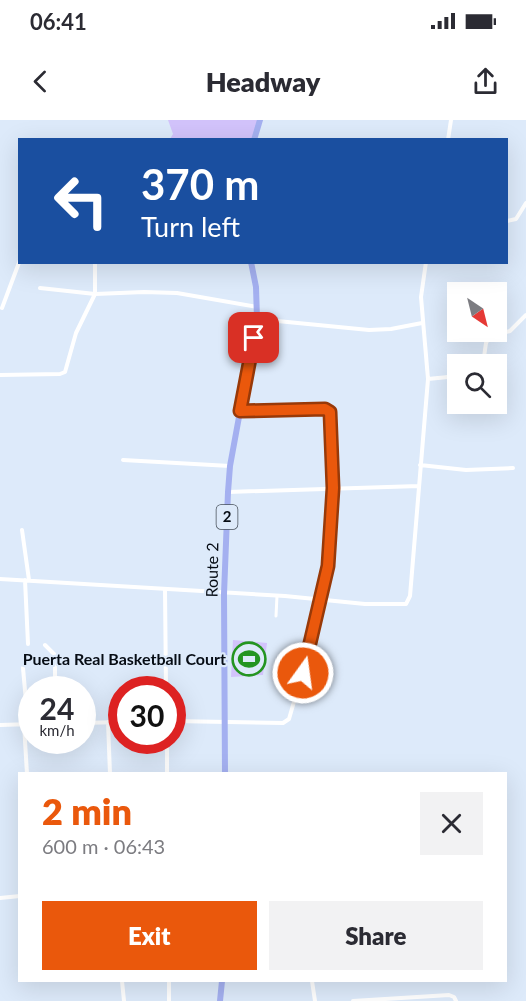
<!DOCTYPE html>
<html lang="en">
<head>
<meta charset="utf-8">
<style>
	body { margin:0; font-family:Lato,sans-serif; background:#f2f2f3; color:#2b2b33; height:100vh; display:flex; flex-direction:column; font-size:22px; white-space:nowrap }
	* { box-sizing:border-box; margin:0 }
	p { font-size:20px; color:#7c7c81 }
	.icon { flex:none; width:33px; height:33px; fill:none; stroke:currentColor; stroke-width:2; stroke-linecap:round; stroke-linejoin:round }
	.map { position:relative; flex:1; overflow:hidden }
	.sheet { position:absolute; left:18px; top:652px; width:489px; height:210px; display:flex; flex-direction:column; background:#fff; border-radius:0px; box-shadow:0 6px 24px #0002 }
	.sheet>* { flex:none }
	.top-card { position:absolute; left:18px; top:18px; width:490px; height:126px; border-radius:0px; box-shadow:0 6px 24px #0002; background:#1a4fa0; color:#fff; overflow:hidden }
	.needle { width:39px; rotate:145deg }
	.fabs { position:absolute; left:447px; top:162px; display:grid; gap:12px }
	.fabs a { display:grid; place-items:center; width:60px; height:60px; border-radius:0px; background:#fff; box-shadow:0 6px 24px #0002; font-size:30px }
	.speed { position:absolute; left:18px; top:556px; display:flex; gap:12px; font-size:30px; font-weight:700; text-align:center }
	.speed>* { display:grid; place-content:center; width:78px; height:78px; border-radius:50%; background:#fff; box-shadow:0 6px 24px #0002; line-height:1 }
	.speed small { font-size:15px; font-weight:400 }
	.speed .limit { border:9px solid #d22; background:#fff; color:#111 }
	.pin { position:absolute; display:grid; place-items:center; width:51px; height:51px; color:#fff; margin:-26px; border-radius:12px; box-shadow:0 3px 9px #0006 }
	.me { position:absolute; width:66px; margin:-33px; rotate:14deg; stroke-linejoin:round; filter:drop-shadow(0 0 4px #0008) }
	.turn { display:flex; align-items:center; gap:21px; height:126px; padding:0 24px; font-size:27px }
	.turn .icon { width:78px; height:78px; stroke-width:2.5 }
	.turn b { display:block; font-size:42px; line-height:51px }
	.round { display:grid; place-items:center; flex:none; width:63px; height:63px; border-radius:0px; background:#f2f2f3 }
	.head { display:flex; align-items:center; justify-content:space-between; height:102px; padding:0 24px }
	h1 { font-size:36px; font-weight:800; line-height:45px; color:#ea580c }
	.cta { display:flex; gap:12px; margin-top:auto; padding:12px 24px }
	.cta a { flex:1; height:69px; border-radius:0px; background:#ea580c; color:#fff; font-size:24px; font-weight:800; line-height:69px; text-align:center }
	.cta a+a { background:#f2f2f3; color:#2b2b33 }
	.status { display:flex; justify-content:space-between; align-items:center; height:42px; padding:0 30px; background:#fff; direction:ltr }
	.status svg { height:16px; fill:currentColor }
	header { display:flex; justify-content:space-between; align-items:center; height:78px; padding:0 24px; background:#fff; font-size:27px; font-weight:800 }
	.map>svg:first-child { display:block }
	.green { fill:#d2c3fb }
	.lines { fill:none; stroke-linecap:round; stroke-linejoin:round }
	.pedestrian { stroke:#fff; stroke-width:3 }
	.minor { stroke:#fff; stroke-width:4 }
	.trunk { stroke:#a4b0f0; stroke-width:6 }
	.route-casing { stroke:#983908; stroke-width:15 }
	.route { stroke:#ea580c; stroke-width:10 }
	.labels { text-anchor:middle; stroke-width:4.5; stroke-linejoin:round; paint-order:stroke }
	.shield { fill:#ddeafa; stroke:#464f59; stroke-width:1.5 }
	.shield-label { font-size:15px; font-weight:bold; fill:#060c14 }
	.street-label { font-size:16px; fill:#060c14; stroke:#ddeafa }
	.poi-label { font-size:16px; font-weight:bold; fill:#060c14; stroke:#ddeafa; text-anchor:end }
</style>
</head>
<body>
<div class="status"><b>06:41</b><svg viewBox="0 0 49 12"><path d="M0 12V9h3v3zM5 12V6h3v6zM10 12V3h3v9zM15 12V0h3v12zM26 1h20v11H26zM47 4h2v5h-2z"/></svg></div>
<header><svg class="icon" aria-label="back" viewBox="0 0 24 24"><path d="M15 5l-7 7 7 7"/></svg>Headway<svg class="icon" aria-label="share" viewBox="0 0 24 24"><path d="M12 15V3M7 8l5-5 5 5M5 13v7h14v-7"/></svg></header>
<div class="map">
<svg width="526" height="881" viewBox="0 0 526 881">
	<rect width="100%" height="100%" fill="#ddeafa"/>
	<path class="green" d="M168,0h92l-6,17 6,2h-90l3,-5z
		M233,520l34,3 -4,32 -32,2z"/>
	<g class="lines">
		<path class="pedestrian" d="M276,496l1,-20"/>
		<path class="minor" d="M448,20l3,-20
			M507,101l9,-2 10,-16
			M40,168l55,6v-32
			M2,188l18,-48
			M257,199l112,11 22,-1 31,-6
			M483,244l3,-21 3,-6 21,-6 16,-16
			M0,255l60,-1 5,-2 11,-39 19,-39 49,-2 33,1 80,14
			M428,259l30,-3
			M123,340l107,6
			M420,345l46,5 47,-2
			M228,372l191,-6
			M22,410l7,50
			M0,459l285,17 80,8h41l4,-8 18,-217 -7,-82 5,-35
			M25,460l3,64
			M165,469l1,101
			M45,525l10,10v35
			M23,548l5,56
			M172,601l111,2 6,-4 19,-66 20,-87 5,-78 -3,-76 -5,-3 -85,2
			M108,602l2,52
			M82,603l40,-1
			M24,604l3,50
			M0,605l32,-1
			M167,621v33
			M0,778l20,-2
			M122,861l2,20
			M312,861l3,20
			M169,881v-20
			M353,881l96,-6 5,2 2,4"/>
		<path class="trunk" d="M254,20l6,-20
			M225,654l-1,-180 4,-102 2,-26 27,-147 -1,-32 -5,-25
			M220,881l2,-20"/>
	</g>
	<g class="lines">
		<defs>
			<path id="route" d="M254,218l-14,73 85,-2 5,3 3,76 -5,78 -25,107"/>
		</defs>
		<use href="#route" class="route-casing"/>
		<use href="#route" class="route"/>
	</g>
	<defs>
		<symbol id="stadium-ring" viewBox="-11 -11 22 22"><circle r="9.5" fill="#ddeafa" stroke="#249521" stroke-width="1.5"/><path d="M0-5a6.5 5 0 1 0 0 10a6.5 5 0 1 0 0-10ZM-3.5-1.8h7v3.6h-7Z" fill="#249521"/></symbol>
	</defs>
	<g fill-rule="evenodd">
		<use href="#stadium-ring" x="230" y="520" width="38" height="38"/>
	</g>
	<g class="labels">
		<rect class="shield" x="216.5" y="385" width="21" height="24" rx="4.5"/>
		<g class="shield-label">
			<text x="227" y="402">2</text>
		</g>
		<g class="street-label">
			<text transform="translate(212 450) rotate(-89)" y="6">Route 2</text>
		</g>
		<g class="poi-label">
			<text x="226" y="545">Puerta Real Basketball Court</text>
		</g>
	</g>
</svg>
<div class="fabs">
<a><svg class="needle" viewBox="-14 -14 28 28"><path d="M0-13l5 13h-10z" fill="#e53935"/><path d="M0 13l5-13h-10z" fill="#7c7c81"/></svg></a>
<a><svg class="icon" aria-label="search" viewBox="0 0 24 24"><circle cx="10" cy="10" r="6"/><path d="M15 15l6 6"/></svg></a>
</div>
<div class="speed"><div>24<small>km/h</small></div><div class="limit">30</div></div>
<div class="pin" style="left:254px;top:218px;background:#d93025"><svg class="icon" aria-label="arrive" viewBox="0 0 24 24"><path d="M6 21V4h12l-3 4 3 4H6"/></svg></div>
<svg class="me" style="left:303px;top:553px" viewBox="-20 -20 40 40"><circle r="17" fill="#ea580c" stroke="#fff" stroke-width="3"/><path d="M0-11L8 9 0 5-8 9z" fill="#fff"/></svg>
<div class="top-card">
<div class="turn"><svg class="icon" aria-label="left" viewBox="0 0 24 24"><path d="M17 20v-9H6M10 6l-5 5 5 5"/></svg><div><b>370 m</b>Turn left</div></div>
</div>
<section class="sheet">
<div class="head"><div><h1>2 min</h1><p>600 m · 06:43</p></div><a class="round"><svg class="icon" aria-label="close" viewBox="0 0 24 24"><path d="M6 6l12 12M18 6L6 18"/></svg></a></div>
<div class="cta"><a>Exit</a><a>Share</a></div>
</section>
</div>
</body>
</html>
